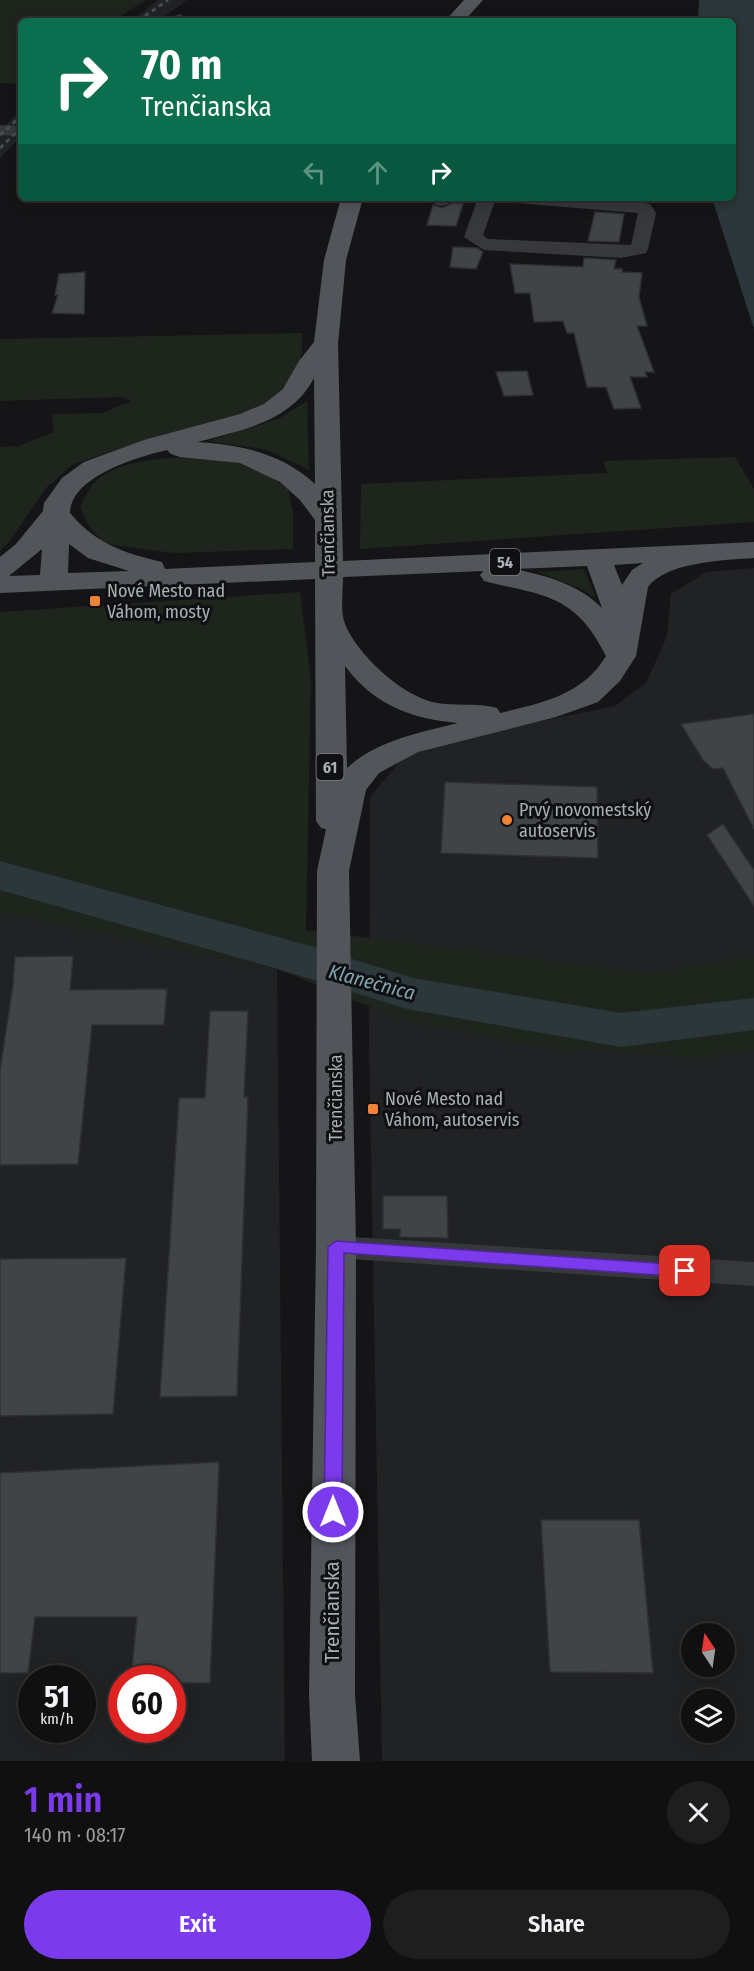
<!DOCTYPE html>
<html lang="en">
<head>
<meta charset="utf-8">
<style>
	body { margin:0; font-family:"Fira Sans Condensed",sans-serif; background:#1e1e1f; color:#f1f3f6; height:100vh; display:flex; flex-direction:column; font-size:22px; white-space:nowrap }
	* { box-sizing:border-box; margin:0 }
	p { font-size:20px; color:#9c9d9f }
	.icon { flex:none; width:33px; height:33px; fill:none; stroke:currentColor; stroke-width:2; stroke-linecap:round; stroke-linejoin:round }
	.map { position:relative; height:1761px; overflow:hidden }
	.drawer { display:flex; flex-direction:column; background:#101011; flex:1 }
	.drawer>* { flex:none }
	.guide { position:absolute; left:18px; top:18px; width:718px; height:183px; border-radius:9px; box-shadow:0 3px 15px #0003,0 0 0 2px #303031; background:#0b6e4f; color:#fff; overflow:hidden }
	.needle { width:39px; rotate:347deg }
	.fabs { position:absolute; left:681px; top:1623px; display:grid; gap:12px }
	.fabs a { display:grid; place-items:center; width:54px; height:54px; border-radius:50%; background:#101011; box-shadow:0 3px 15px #0003,0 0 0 2px #303031; font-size:30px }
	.speed { position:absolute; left:18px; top:1665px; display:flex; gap:12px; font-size:30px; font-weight:700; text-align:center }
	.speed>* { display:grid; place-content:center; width:78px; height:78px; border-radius:50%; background:#101011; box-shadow:0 3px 15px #0003,0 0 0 2px #303031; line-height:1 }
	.speed small { font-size:15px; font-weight:400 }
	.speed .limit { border:9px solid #d22; background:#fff; color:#111 }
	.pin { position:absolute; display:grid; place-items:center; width:51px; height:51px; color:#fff; margin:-26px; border-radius:12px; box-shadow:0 3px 9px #0006 }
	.me { position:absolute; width:66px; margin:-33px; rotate:0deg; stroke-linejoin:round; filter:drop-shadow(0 0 4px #0008) }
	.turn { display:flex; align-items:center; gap:21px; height:126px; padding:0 24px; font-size:27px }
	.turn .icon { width:78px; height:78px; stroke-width:2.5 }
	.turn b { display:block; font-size:42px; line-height:51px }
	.lanes { display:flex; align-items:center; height:57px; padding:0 24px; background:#0003; justify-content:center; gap:30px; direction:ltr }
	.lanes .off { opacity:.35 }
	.round { display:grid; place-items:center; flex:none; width:63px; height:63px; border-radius:32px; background:#1e1e1f }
	.overview { display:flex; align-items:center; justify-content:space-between; height:102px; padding:0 24px }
	h1 { font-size:36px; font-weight:600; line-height:45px; color:#7c3aed }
	.action { display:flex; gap:12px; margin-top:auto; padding:12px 24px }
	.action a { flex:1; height:69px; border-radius:36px; background:#7c3aed; color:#fff; font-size:24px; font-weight:600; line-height:69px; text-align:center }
	.action a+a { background:#1e1e1f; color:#f1f3f6 }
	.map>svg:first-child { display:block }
	.built { fill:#212224; fill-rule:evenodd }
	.green { fill:#1e251d }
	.water { fill:#2b373a }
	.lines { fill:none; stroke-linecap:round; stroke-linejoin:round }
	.river { fill:#2b373a; fill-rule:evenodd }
	.building { fill:#414447; stroke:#2f3033; stroke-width:1.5 }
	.minor { fill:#36383c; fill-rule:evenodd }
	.major { fill:#52565b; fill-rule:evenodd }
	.rail { stroke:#494d51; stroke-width:3; stroke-dasharray:4.5 4; stroke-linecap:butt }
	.route { fill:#7c3aed; stroke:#51269a; stroke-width:1.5 }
	.poi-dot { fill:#ee8336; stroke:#101012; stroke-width:2 }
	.labels { text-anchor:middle; stroke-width:6; stroke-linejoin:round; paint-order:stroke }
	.shield { fill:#101012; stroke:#7a8086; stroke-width:1.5 }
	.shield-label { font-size:16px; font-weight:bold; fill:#a7b0b7 }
	.street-label { font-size:18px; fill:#a7b0b7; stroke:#101012 }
	.poi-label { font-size:18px; fill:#a7b0b7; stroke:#101012; text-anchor:start }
	.water-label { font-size:20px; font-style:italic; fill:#7fa6b1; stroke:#101012 }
	.near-street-label { font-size:21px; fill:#a7b0b7; stroke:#101012 }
</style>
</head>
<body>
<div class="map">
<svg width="754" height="1761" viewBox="0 0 754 1761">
	<rect width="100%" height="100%" fill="#151517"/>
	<path class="built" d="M158,0h29l-29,21h-26z
		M21,110v27l-21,21v-27z
		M754,568v1193h-372l-13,-719 1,-245 36,-43 71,-20 138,-28 31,-23 21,-47 4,-42 35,-22zM692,1634h32v32h-32zM692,1700h32v32h-32z
		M0,912l277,57 8,792h-285zM32,1678h50v52h-50zM122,1678h50v52h-50z"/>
	<path class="green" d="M0,0h146l-33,21h-92v63l-21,-1z
		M303,333l-3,39 -38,40 -150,39 -40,14 -26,23 -36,53 -10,10v-104l19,-1 35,-14 -2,-18 51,-1 28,-12 -9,-4 -122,4v-62z
		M307,401l2,69 -42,-20 -59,-9 70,-22z
		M218,457l42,12 28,20 5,24v36l-119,4 -69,-9 -17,-19 -8,-18c3,-7 7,-14 11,-20 25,-33 90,-29 127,-30z
		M735,457l19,32v33l-394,27 1,-65 246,-11 -4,-12z
		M584,569l12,29 -17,-10 -41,-16z
		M300,592l11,87 -5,251 340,43 108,-16v93l-52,8 -162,-11 -142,-29 -121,-49 -277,-57v-300z"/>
	<path class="water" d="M699,0h55v329l-42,-131h22v-177h-36z"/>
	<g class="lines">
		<path class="river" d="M0,861l314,86 99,31 208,35 133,-15v32l-133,17 -214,-38 -129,-40 -278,-79z"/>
	</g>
	<path class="building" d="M453,203l10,1 -7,22 -29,-1 6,-20 9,3z
		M595,212l29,2 -5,28 -31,-1z
		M453,247l24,1 6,4 -7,17 -26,-2z
		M584,258l32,2 -2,9h8v3l20,1 -3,24 8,29h-10l17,46h-9l2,5h-17l11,31 -27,1 -8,-22h-19l-13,-54h-7l-4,-12 -29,1 -4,-29h-15l-5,-29 73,3z
		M85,272l-1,42 -32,-1 6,-18h-3l4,-21z
		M527,371l6,24 -29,1 -8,-24z
		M754,714v115l-31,-61 -10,1 -10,-9 -22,-36z
		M445,782l152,5 1,71 -157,-5z
		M723,824l31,46v36l-47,-71z
		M73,956l-3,34 97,-1 -3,36h-72l-14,139 -78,1v-95l13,-85 2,-28z
		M210,1011h38l-4,86h4l-11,299 -77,1 19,-299h26z
		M383,1196h64l1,42 -48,-1v-8h-17z
		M126,1258l-13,156 -113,2v-157z
		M219,1462l-9,221h-38v-5h-41l6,-61h-102l-7,56h-28v-200z
		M541,1520h98l14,153 -103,-1z"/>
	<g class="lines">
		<path class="minor" d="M180,14l10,7h-16l1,-5z
			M0,125l21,1v10l-21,-1z
			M435,198h19c-5,7 -10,9 -18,7l-3,-4z
			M478,198h18l-13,37 5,4 143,6 7,-32 -121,-10 -9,-5h77l59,5 6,1 6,9 -8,36 -2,4 -25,5 -137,-8 -20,-13z
			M336,1236l418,26v24l-418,-28 -11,-3 -5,-8 5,-8z"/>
		<path class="major" d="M464,0h19l-19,21h-19z
			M341,198h22l-17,62 -8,84 5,217 411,-19v16c-29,2 -88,4 -106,29l-12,69 -16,25 -22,21 -42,15 -138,35 -39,21 -13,17 -17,81 7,376 -1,448 5,66h-48l-3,-66 7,-448 1,-376 9,-42 -5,-1 -5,-7 -1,-242 -315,14v-36l16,-13 27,-33 1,-8 18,-25 22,-16 60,-22 96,-26 24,-10 19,-15 16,-28 15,-19 10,-82zM314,378l1,106c-33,-31 -74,-39 -118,-42 45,-12 94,-20 117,-64zM167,450l4,4 9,3 60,6 40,19 20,18 15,20v42l-150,7 -3,-7c-38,-9 -66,-18 -92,-49 1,-37 68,-56 97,-63zM69,544l19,14 41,13 -61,2zM42,549l-2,26 -31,1zM643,563l-11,7 -10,15 -8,-20zM587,566l15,42c-24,-24 -55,-32 -87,-39zM483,571l-3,4 4,6c60,15 91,13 122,75 -23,39 -64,47 -106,57l-3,-5c-21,-6 -43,-1 -65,-6 -33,-9 -74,-47 -87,-78 -5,-12 -2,-34 -2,-47zM345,666c28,38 66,53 113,57 -40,10 -80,17 -111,45z"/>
		<path class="rail" d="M138,21l30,-21
			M0,135l21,-19
			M0,148l21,-20"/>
	</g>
	<path class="route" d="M336,1241l349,24 8,6 -8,6 -341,-24 -2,259 -3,5h-13l-2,-5 4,-265z"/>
	<g class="poi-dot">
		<rect x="89" y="595" width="12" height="12" rx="3"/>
		<circle cx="507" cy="820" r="6"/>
		<rect x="367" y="1103" width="12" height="12" rx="3"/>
	</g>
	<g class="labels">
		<g class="shield">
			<rect x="490" y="549" width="30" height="26" rx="4.5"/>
			<rect x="316.5" y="754" width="27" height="26" rx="4.5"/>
		</g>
		<g class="shield-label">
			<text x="505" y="568">54</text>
			<text x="330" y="773">61</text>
		</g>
		<g class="street-label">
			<text transform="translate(328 533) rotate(-91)" y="6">Trenčianska</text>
			<text transform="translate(336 1098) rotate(-90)" y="6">Trenčianska</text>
		</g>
		<g class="poi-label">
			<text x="107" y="597">Nové Mesto nad<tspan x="107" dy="21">Váhom, mosty</tspan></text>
			<text x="519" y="816">Prvý novomestský<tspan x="519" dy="21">autoservis</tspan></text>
			<text x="385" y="1105">Nové Mesto nad<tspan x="385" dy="21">Váhom, autoservis</tspan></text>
		</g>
		<g class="water-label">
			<text transform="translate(372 982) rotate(15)" y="7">Klanečnica</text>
		</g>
		<g class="near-street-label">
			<text transform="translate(332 1612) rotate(-90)" y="7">Trenčianska</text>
		</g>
	</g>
</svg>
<div class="fabs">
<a><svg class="needle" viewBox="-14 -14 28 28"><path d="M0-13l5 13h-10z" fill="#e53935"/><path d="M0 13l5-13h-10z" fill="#9c9d9f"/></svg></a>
<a><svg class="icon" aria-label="layers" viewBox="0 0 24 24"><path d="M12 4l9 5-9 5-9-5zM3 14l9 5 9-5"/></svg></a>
</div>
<div class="speed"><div>51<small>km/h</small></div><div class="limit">60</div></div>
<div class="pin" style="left:685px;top:1271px;background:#d93025"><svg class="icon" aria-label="arrive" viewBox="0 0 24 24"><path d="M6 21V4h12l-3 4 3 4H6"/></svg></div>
<svg class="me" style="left:333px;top:1512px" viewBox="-20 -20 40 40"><circle r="17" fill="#7c3aed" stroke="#fff" stroke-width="3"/><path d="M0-11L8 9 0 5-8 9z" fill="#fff"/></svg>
<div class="guide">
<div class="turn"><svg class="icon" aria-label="right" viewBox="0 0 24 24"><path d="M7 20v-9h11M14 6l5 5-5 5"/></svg><div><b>70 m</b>Trenčianska</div></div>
<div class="lanes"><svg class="icon off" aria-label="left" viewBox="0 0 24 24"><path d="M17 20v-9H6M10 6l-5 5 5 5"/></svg><svg class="icon off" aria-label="ahead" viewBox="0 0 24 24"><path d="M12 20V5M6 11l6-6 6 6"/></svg><svg class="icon" aria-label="right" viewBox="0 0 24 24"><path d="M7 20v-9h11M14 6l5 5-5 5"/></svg></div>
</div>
</div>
<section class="drawer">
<div class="overview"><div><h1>1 min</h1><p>140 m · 08:17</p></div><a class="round"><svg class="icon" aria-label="close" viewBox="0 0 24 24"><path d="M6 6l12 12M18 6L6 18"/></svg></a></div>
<div class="action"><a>Exit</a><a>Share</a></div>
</section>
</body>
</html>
